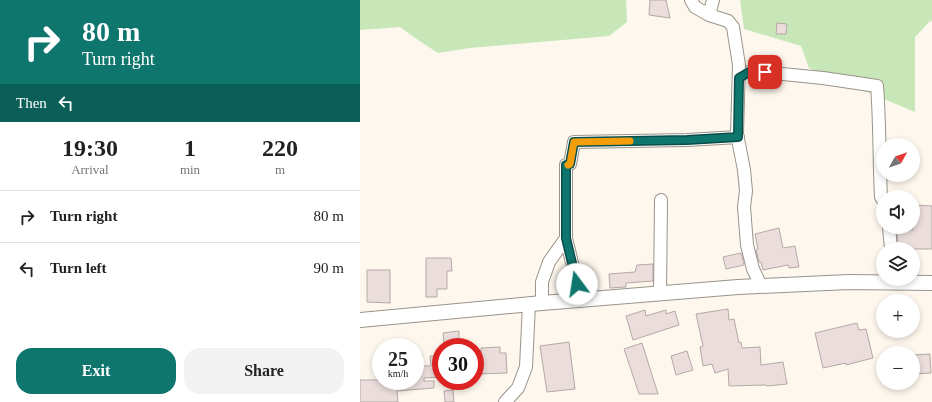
<!DOCTYPE html>
<html lang="en">
<head>
<meta charset="utf-8">
<style>
	body { margin:0; font-family:Georgia,serif; background:#f2f2f2; color:#222; height:100vh; display:flex; flex-direction:column; font-size:15px; white-space:nowrap }
	* { box-sizing:border-box; margin:0 }
	p { font-size:13px; color:#767676 }
	.icon { flex:none; width:22px; height:22px; fill:none; stroke:currentColor; stroke-width:2; stroke-linecap:round; stroke-linejoin:round }
	.map { position:relative; flex:1; overflow:hidden }
	.panel { display:flex; flex-direction:column; background:#fff; width:360px }
	.panel>* { flex:none }
	.top-card { background:#0f766e; color:#fff; overflow:hidden }
	.needle { width:26px; rotate:50deg }
	.buttons { position:absolute; left:516px; top:138px; display:grid; gap:8px }
	.buttons a { display:grid; place-items:center; width:44px; height:44px; border-radius:50%; background:#fff; box-shadow:0 2px 6px #0003; font-size:20px }
	.speed { position:absolute; left:12px; top:338px; display:flex; gap:8px; font-size:20px; font-weight:700; text-align:center }
	.speed>* { display:grid; place-content:center; width:52px; height:52px; border-radius:50%; background:#fff; box-shadow:0 2px 6px #0003; line-height:1 }
	.speed small { font-size:10px; font-weight:400 }
	.speed .limit { border:6px solid #d22; background:#fff; color:#111 }
	.pin { position:absolute; display:grid; place-items:center; width:34px; height:34px; color:#fff; margin:-17px; border-radius:8px; box-shadow:0 2px 6px #0006 }
	.me { position:absolute; width:44px; margin:-22px; rotate:346deg; stroke-linejoin:round; filter:drop-shadow(0 0 3px #0008) }
	.turn { display:flex; align-items:center; gap:14px; height:84px; padding:0 16px; font-size:18px }
	.turn .icon { width:52px; height:52px; stroke-width:2.5 }
	.turn b { display:block; font-size:28px; line-height:34px }
	.then { display:flex; align-items:center; height:38px; padding:0 16px; background:#0003; gap:8px; font-size:15px }
	.eta { display:flex; justify-content:space-evenly; align-items:center; height:68px; text-align:center }
	.eta b { font-size:24px; font-weight:700; line-height:28px }
	.cta { display:flex; gap:8px; margin-top:auto; padding:8px 16px }
	.cta a { flex:1; height:46px; border-radius:16px; background:#0f766e; color:#fff; font-size:16px; font-weight:700; line-height:46px; text-align:center }
	.cta a+a { background:#f2f2f2; color:#222 }
	ul { padding:0; list-style:none }
	li { display:flex; align-items:center; gap:12px; height:52px; padding:0 16px; border-top:1px solid #e0e0e0 }
	li div { flex:1 }
	li b { display:block; font-size:15px }
	li em { font-style:normal }
	main { display:flex; flex:1; min-height:0 }
	.map>svg:first-child { display:block }
	.green { fill:#c7e7b9 }
	.building { fill:#eadddb; stroke:#b5a9a7 }
	.lines { fill:none; stroke-linecap:round; stroke-linejoin:round }
	.minor-casing { stroke:#99938a; stroke-width:14 }
	.tertiary-casing { stroke:#99938a; stroke-width:16 }
	.minor { stroke:#fff; stroke-width:12 }
	.tertiary { stroke:#fff; stroke-width:14 }
	.route-casing { stroke:#0a4d48; stroke-width:10 }
	.route { stroke:#0f766e; stroke-width:7 }
	.slow { stroke:#f59e0b; stroke-width:7 }
</style>
</head>
<body>
<main>
<section class="panel">
<div class="top-card">
<div class="turn"><svg class="icon" aria-label="right" viewBox="0 0 24 24"><path d="M7 20v-9h11M14 6l5 5-5 5"/></svg><div><b>80 m</b>Turn right</div></div>
<div class="then">Then<svg class="icon" aria-label="left" viewBox="0 0 24 24"><path d="M17 20v-9H6M10 6l-5 5 5 5"/></svg></div>
</div>
<div class="eta">
<div><b>19:30</b><p>Arrival</p></div>
<div><b>1</b><p>min</p></div>
<div><b>220</b><p>m</p></div>
</div>
<ul>
<li><svg class="icon" aria-label="right" viewBox="0 0 24 24"><path d="M7 20v-9h11M14 6l5 5-5 5"/></svg><div><b>Turn right</b></div><em>80 m</em></li>
<li><svg class="icon" aria-label="left" viewBox="0 0 24 24"><path d="M17 20v-9H6M10 6l-5 5 5 5"/></svg><div><b>Turn left</b></div><em>90 m</em></li>
</ul>
<div class="cta"><a>Exit</a><a>Share</a></div>
</section>
<div class="map">
<svg width="572" height="402" viewBox="0 0 572 402">
	<rect width="100%" height="100%" fill="#fdf7ed"/>
	<path class="green" d="M0,0h266l1,22 -18,14 -139,12 -32,5 -20,-13 -18,-13 -40,3z
		M380,0h192v21h-2l-15,16v75l-106,-44 -8,-22 -57,-17z"/>
	<path class="building" d="M290,0h16l4,18 -21,-3z
		M417,23l10,1 -1,10h-10z
		M553,205l19,1v43h-34l-1,-18 16,-1z
		M419,228l4,20 12,-2 4,21 -10,1 -1,-3 -25,5 -2,-8h-2l-3,-12 2,-1 -3,-15z
		M381,253l3,12 -18,4 -3,-12z
		M66,258h25l1,13h-5v18h-10v8h-11z
		M293,264v17l-27,2v4l-16,1 -1,-14 26,-2 2,-7z
		M7,270h23v33l-23,-1z
		M368,309l1,11 5,-1 5,24 2,-1 1,6 18,-1 1,18 22,-3 4,22 -20,2 -1,-1 -37,1 -1,-17 -13,4 -3,-9 -9,2 -3,-19 3,-1 -7,-32z
		M285,310l1,6 20,-6v4l9,-3 4,14 -46,15 -7,-24z
		M497,323l2,7 7,-1 7,29 -27,7v-2l-23,5 -8,-35z
		M99,331v11l-15,1 -1,-10z
		M209,342l6,47 -28,3 -7,-46z
		M282,343l16,51h-19l-15,-45z
		M140,347v6h6l1,20 -29,1 -1,-20h4v-6z
		M327,351l6,19 -17,5 -5,-19z
		M55,354h7l1,12h8l-1,-10h11v21l-17,1v3h10v7l-37,3 1,11h-38v-22h21v1h34z
		M570,354l1,19 -18,1v-19z
		M93,390l1,12h-9l-1,-11z"/>
	<g class="lines">
		<defs>
			<path id="minor" d="M331,0l4,7 14,8 19,6 5,6 6,38 -2,69 7,36 2,21 -2,16 3,38 6,24 8,17
				M349,15l4,-15
				M391,71l72,7 54,8c3,37 2,74 4,111l2,3
				M529,227l2,22
				M206,238l15,62
				M300,294l1,-94
				M182,303v-21l7,-20 17,-24v-73l4,-1 4,-22 113,-2 51,-3
				M145,402l13,-14 8,-21 3,-63"/>
			<path id="tertiary" d="M0,320l182,-17 196,-16 111,-5 83,1"/>
		</defs>
		<use href="#minor" class="minor-casing"/>
		<use href="#tertiary" class="tertiary-casing"/>
		<use href="#minor" class="minor"/>
		<use href="#tertiary" class="tertiary"/>
	</g>
	<g class="lines">
		<defs>
			<path id="route" d="M217,284l-11,-46v-73l4,-1 4,-22 113,-2 51,-3 1,-59 12,-7 14,1"/>
		</defs>
		<use href="#route" class="route-casing"/>
		<use href="#route" class="route"/>
		<path class="slow" d="M208,165l2,-1 4,-22 56,-1"/>
	</g>
</svg>
<div class="buttons">
<a><svg class="needle" viewBox="-14 -14 28 28"><path d="M0-13l5 13h-10z" fill="#e53935"/><path d="M0 13l5-13h-10z" fill="#767676"/></svg></a>
<a><svg class="icon" aria-label="sound" viewBox="0 0 24 24"><path d="M4 9h4l5-4v14l-5-4H4zM17 9q2 3 0 6"/></svg></a>
<a><svg class="icon" aria-label="layers" viewBox="0 0 24 24"><path d="M12 4l9 5-9 5-9-5zM3 14l9 5 9-5"/></svg></a>
<a>+</a>
<a>−</a>
</div>
<div class="speed"><div>25<small>km/h</small></div><div class="limit">30</div></div>
<div class="pin" style="left:405px;top:72px;background:#d93025"><svg class="icon" aria-label="arrive" viewBox="0 0 24 24"><path d="M6 21V4h12l-3 4 3 4H6"/></svg></div>
<svg class="me" style="left:217px;top:284px" viewBox="-20 -20 40 40"><circle r="19" fill="#fff"/><path d="M0-13L10 11 0 6-10 11z" fill="#0f766e"/></svg>
</div>
</main>
</body>
</html>
